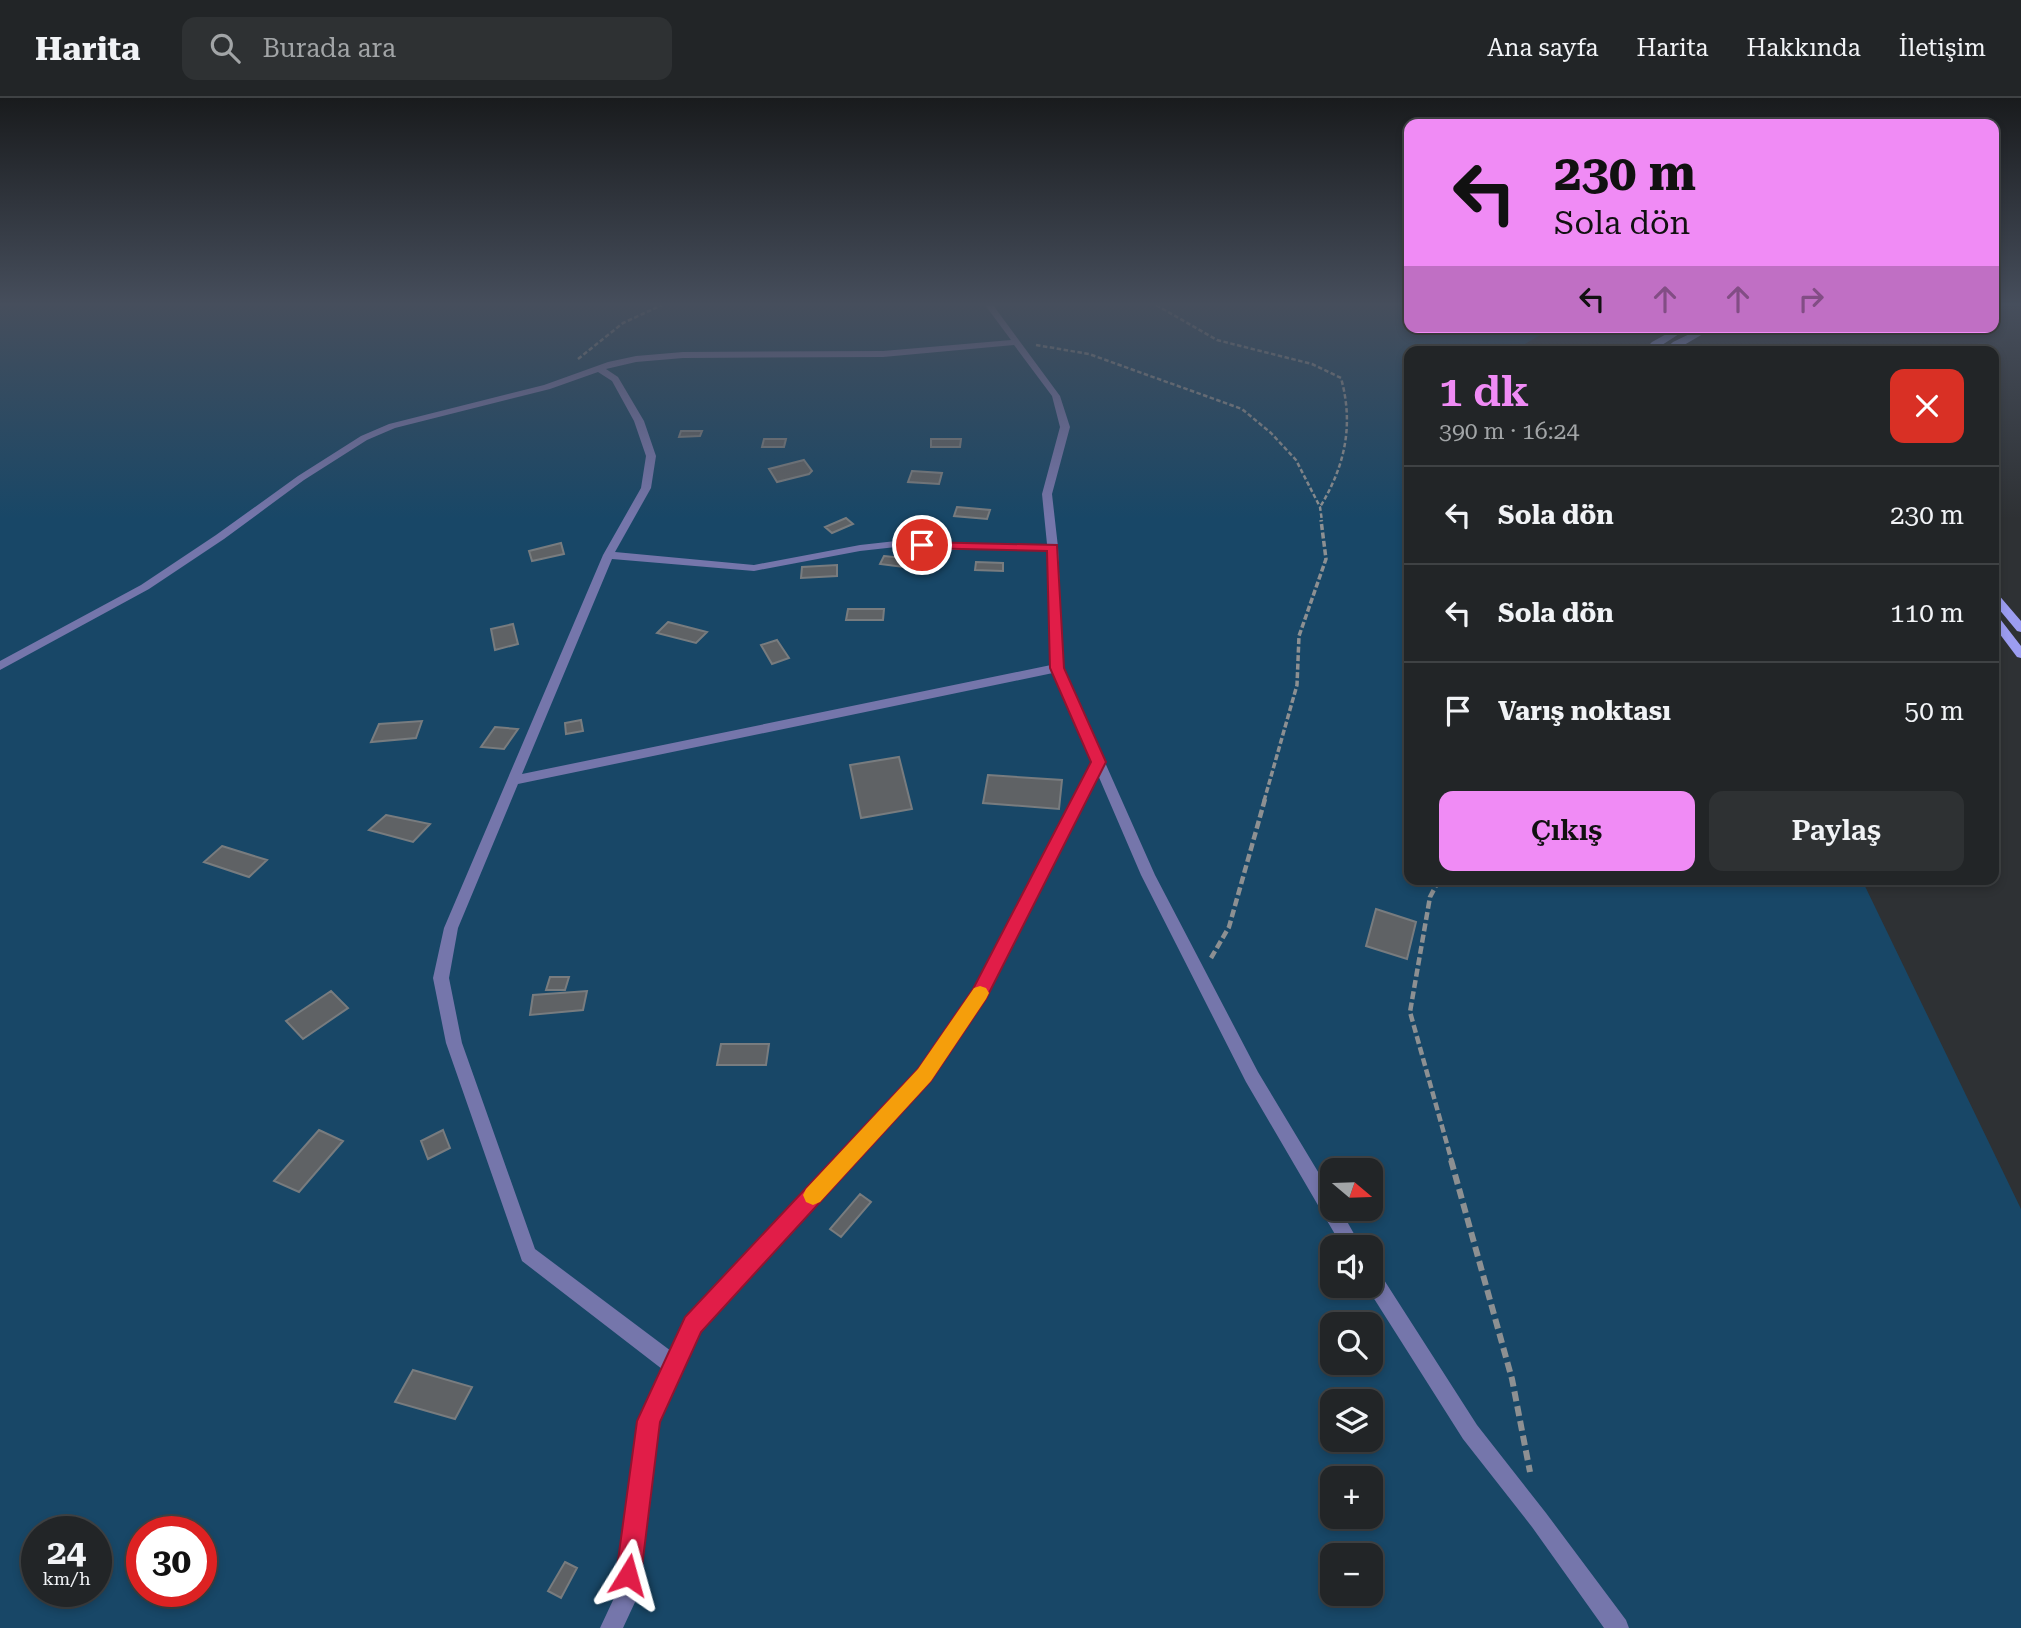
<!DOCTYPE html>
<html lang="tr">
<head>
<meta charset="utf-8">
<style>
	body { margin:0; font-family:"Roboto Serif",serif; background:#2e3133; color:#f1f3f6; height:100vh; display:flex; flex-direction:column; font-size:26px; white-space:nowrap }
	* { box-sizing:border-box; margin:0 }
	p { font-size:23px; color:#a2a5a7 }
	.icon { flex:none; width:38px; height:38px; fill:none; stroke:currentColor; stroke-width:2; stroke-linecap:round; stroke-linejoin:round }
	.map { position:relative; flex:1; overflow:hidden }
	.drawer { position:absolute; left:1404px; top:248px; width:595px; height:539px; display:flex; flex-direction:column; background:#222527; border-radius:14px; box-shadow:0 4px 10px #0003,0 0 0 2px #3f4244 }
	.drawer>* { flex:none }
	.guide { position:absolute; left:1404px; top:21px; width:595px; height:214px; border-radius:14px; box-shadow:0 4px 10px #0003,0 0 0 2px #3f4244; background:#f08bf5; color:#111; overflow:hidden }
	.needle { width:46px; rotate:109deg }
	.controls { position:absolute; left:1320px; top:1060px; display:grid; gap:14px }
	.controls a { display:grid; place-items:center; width:63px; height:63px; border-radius:14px; background:#222527; box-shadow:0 4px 10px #0003,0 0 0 2px #3f4244; font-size:35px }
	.speed { position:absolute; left:21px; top:1418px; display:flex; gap:14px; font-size:35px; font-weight:700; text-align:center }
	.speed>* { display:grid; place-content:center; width:91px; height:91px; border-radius:50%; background:#222527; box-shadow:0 4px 10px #0003,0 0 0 2px #3f4244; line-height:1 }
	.speed small { font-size:18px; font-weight:400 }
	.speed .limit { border:10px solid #d22; background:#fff; color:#111 }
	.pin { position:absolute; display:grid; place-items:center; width:60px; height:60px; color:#fff; margin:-30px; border:4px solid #fff; border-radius:50%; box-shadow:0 2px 7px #0007 }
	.me { position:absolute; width:77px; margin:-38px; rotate:8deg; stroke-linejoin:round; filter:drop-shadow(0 0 5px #0008) }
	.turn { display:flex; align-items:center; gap:24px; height:147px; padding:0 35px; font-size:32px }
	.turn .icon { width:91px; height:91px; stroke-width:2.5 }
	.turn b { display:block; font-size:49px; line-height:60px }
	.lanes { display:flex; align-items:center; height:66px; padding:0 35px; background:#0003; justify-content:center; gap:35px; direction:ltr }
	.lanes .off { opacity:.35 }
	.round { display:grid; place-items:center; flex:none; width:74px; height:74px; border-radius:14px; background:#2e3133 }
	.headline { display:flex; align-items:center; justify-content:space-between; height:119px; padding:0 35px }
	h1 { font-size:42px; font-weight:600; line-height:52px; color:#f08bf5 }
	.action { display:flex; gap:14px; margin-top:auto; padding:14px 35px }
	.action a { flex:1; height:80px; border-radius:14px; background:#f08bf5; color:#111; font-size:28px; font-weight:600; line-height:80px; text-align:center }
	.action a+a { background:#2e3133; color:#f1f3f6 }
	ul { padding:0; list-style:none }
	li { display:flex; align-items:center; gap:21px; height:98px; padding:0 35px; border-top:2px solid #3f4244 }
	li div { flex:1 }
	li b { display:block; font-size:26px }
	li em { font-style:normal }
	header { display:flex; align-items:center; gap:42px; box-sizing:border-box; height:98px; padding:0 35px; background:#222527; border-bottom:2px solid #3f4244 }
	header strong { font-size:33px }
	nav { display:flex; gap:38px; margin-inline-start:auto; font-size:24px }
	.search { width:490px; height:63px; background:#2e3133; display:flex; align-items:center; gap:18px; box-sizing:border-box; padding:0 24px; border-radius:14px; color:#a2a5a7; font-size:26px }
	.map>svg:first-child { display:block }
	.green { fill:#184767; fill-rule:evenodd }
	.building { fill:#5f6265; stroke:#787c7f; stroke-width:2 }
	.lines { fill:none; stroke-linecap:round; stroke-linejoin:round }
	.path-far3 { stroke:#8d9092; stroke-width:2.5; stroke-dasharray:4.5 2.5; stroke-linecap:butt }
	.path-far2 { stroke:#8d9092; stroke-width:3.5; stroke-dasharray:6 2.5; stroke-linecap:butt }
	.path-far1 { stroke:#8d9092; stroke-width:4.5; stroke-dasharray:8 3.5; stroke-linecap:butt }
	.path { stroke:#8d9092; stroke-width:6; stroke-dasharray:10 5; stroke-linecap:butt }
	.street { fill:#7576ab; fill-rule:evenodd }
	.secondary { fill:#9c9df1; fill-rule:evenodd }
	.route { fill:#e11d48; stroke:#92132f; stroke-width:2 }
	.slow { fill:#f59e0b }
</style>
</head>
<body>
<header>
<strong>Harita</strong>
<div class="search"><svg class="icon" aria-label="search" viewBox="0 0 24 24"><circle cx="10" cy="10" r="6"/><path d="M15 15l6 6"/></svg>Burada ara</div>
<nav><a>Ana sayfa</a><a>Harita</a><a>Hakkında</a><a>İletişim</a></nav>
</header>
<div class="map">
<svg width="2021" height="1530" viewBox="0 0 2021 1530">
	<rect width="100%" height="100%" fill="#2e3134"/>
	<path class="green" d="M0,207h1409v22h145l-43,25h-102v528h453l159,329v419h-2021zM1332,1073h38v38h-38zM1332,1150h38v38h-38zM1332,1227h38v38h-38zM1332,1304h38v38h-38zM1332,1381h38v38h-38zM37,1433h59v60h-59zM142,1433h59v60h-59zM1332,1458h38v38h-38z"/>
	<path class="building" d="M681,333h21l-2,5 -21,1z
		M764,341h22l-2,8h-22z
		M931,341h30l-1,8h-29z
		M804,362l8,11 -3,3 -32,8 -8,-13z
		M912,373l30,2 -3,11 -31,-2z
		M957,409l33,3 -3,9 -33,-3z
		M846,420l7,6 -21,9 -7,-6z
		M561,445l3,11 -32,7 -3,-10z
		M884,458l39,4 -4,9 -39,-5z
		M976,464l27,1v8l-28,-1z
		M837,467v11l-36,2 1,-11z
		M848,511h36l-1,11h-37z
		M668,524l39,10 -11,11 -39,-10z
		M513,526l5,20 -23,6 -4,-21z
		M777,542l12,18 -17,6 -11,-19z
		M581,622l2,11 -17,3 -1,-11z
		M422,623l-6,17 -45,4 8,-18z
		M495,629l23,2 -14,20 -23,-2z
		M899,659l13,52 -51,9 -11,-53z
		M988,677l74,5 -3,29 -76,-6z
		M386,717l44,9 -17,18 -44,-12z
		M222,748l45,14 -18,17 -45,-15z
		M1376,811l40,13 -9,37 -41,-13z
		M550,879h19l-4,13h-19z
		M331,893l17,17 -45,31 -17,-18z
		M587,893l-4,19 -53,5 3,-20z
		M721,946h48l-3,21h-49z
		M319,1032l24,11 -44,51 -25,-11z
		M443,1032l7,18 -22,11 -7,-18z
		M860,1096l11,8 -30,35 -11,-8z
		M413,1272l59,17 -17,32 -60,-17z
		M565,1464l12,6 -16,30 -13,-7z"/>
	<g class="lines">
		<path class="path-far3" d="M1156,207l61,35 95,24 29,14c13,47 4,88 -21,129
			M1036,247l53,9 153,55 29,24 25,27 24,47 2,14
			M578,261l45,-36 39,-18"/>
		<path class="path-far2" d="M1264,703l33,-116 2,-49 27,-77 -5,-39"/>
		<path class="path-far1" d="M1439,782l-9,17 -20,115 42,150
			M1211,860l18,-31 36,-128"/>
		<path class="path" d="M1451,1062l61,219 18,93"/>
		<path class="street" d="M985,207h8l67,91 10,31 -18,67 6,53 5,121 92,207 103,197 74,123v14h8l22,39h-19l-97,-166 -105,-207 -43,-100 -114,224 -53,81 -231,251 -41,91 -23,178 -13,28h-23l14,-30 25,-177 23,-52 -140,-108 -76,-218 -13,-65 11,-50 159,-373 38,-67 5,-32 -12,-35 -22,-40 -14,-9 -48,17 -155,39 -28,12 -63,40 -80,59 -75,50 -149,81v-9l141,-76 75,-50 82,-59 63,-40 28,-12 155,-39 64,-23 28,-6 47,-4 200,-1 128,-11zM1014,247l38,51 8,31 -18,67 5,50h-108l-34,-4 -45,5 -106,20 -139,-13 36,-64 5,-32 -12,-35 -26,-44 -12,-8 30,-7 47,-4 200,-1zM905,448l34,4h109l3,115 -529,109 90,-215 142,12 106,-20zM1053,575l39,89 -118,227 -55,81 -233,247 -15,34 -136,-102 -73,-206 -13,-65 9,-50 60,-144z
			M1370,1168l7,3 100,156 69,88 80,107 3,8h-25l-72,-101 -69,-88 -97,-153h4z"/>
		<path class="secondary" d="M1679,229h11l-39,25h-9l10,-10z
			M1704,229h11l-43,25h-10l11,-10z
			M1993,494l4,1 24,28v11l-4,-1 -24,-29z
			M1993,516l4,1 24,31v12l-4,-1 -24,-32z"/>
	</g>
	<linearGradient id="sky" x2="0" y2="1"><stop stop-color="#191b1d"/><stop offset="0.49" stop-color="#464e5c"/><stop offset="1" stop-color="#464e5c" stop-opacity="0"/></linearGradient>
	<rect width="2021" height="421" fill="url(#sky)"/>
	<path class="route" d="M922,444l135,3 7,123 42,94 -120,237 -55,82 -230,251 -41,90 -19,153 -4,8 -9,4 -8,-4 -4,-8 21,-154 48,-104 233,-248 55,-80 118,-227 -41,-94 -3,-117 -129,-3v-5z"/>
	<path class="slow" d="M980,888l6,2 3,5 -3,6 -55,82 -111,121 -7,3 -7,-3 -3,-7 3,-6 112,-120 56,-81z"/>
</svg>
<div class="controls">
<a><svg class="needle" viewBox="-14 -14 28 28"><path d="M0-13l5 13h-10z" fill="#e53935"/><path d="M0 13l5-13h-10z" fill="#a2a5a7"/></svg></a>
<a><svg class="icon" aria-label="sound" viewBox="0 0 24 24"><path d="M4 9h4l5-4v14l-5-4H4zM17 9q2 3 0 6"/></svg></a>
<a><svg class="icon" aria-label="search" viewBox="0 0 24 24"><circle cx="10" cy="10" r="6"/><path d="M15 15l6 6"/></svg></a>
<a><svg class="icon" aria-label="layers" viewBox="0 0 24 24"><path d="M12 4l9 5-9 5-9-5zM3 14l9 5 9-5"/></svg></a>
<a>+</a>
<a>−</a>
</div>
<div class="speed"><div>24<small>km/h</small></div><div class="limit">30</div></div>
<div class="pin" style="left:922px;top:447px;background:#d93025"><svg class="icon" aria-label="arrive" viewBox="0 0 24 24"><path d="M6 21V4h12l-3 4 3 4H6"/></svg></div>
<svg class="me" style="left:628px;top:1477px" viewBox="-20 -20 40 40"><path d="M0-17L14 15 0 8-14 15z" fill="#e11d48" stroke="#fff" stroke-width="4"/></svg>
<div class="guide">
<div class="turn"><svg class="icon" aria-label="left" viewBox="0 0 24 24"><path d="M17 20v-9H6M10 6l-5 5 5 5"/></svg><div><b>230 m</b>Sola dön</div></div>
<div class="lanes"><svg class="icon" aria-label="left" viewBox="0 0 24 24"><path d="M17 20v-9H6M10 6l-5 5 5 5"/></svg><svg class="icon off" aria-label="ahead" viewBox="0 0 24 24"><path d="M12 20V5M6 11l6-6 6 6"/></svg><svg class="icon off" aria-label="ahead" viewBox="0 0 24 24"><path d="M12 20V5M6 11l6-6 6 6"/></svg><svg class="icon off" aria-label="right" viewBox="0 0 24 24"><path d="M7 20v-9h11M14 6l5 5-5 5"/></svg></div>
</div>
<section class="drawer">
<div class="headline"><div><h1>1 dk</h1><p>390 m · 16:24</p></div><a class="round" style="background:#d93025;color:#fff"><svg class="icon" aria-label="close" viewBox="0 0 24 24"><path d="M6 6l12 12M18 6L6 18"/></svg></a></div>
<ul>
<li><svg class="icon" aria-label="left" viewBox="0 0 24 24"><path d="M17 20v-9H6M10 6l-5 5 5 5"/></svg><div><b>Sola dön</b></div><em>230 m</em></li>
<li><svg class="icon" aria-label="left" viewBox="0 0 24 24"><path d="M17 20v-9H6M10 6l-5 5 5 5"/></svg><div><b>Sola dön</b></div><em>110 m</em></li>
<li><svg class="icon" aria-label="arrive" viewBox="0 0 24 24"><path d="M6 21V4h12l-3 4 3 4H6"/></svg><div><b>Varış noktası</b></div><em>50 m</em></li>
</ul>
<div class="action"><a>Çıkış</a><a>Paylaş</a></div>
</section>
</div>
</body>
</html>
